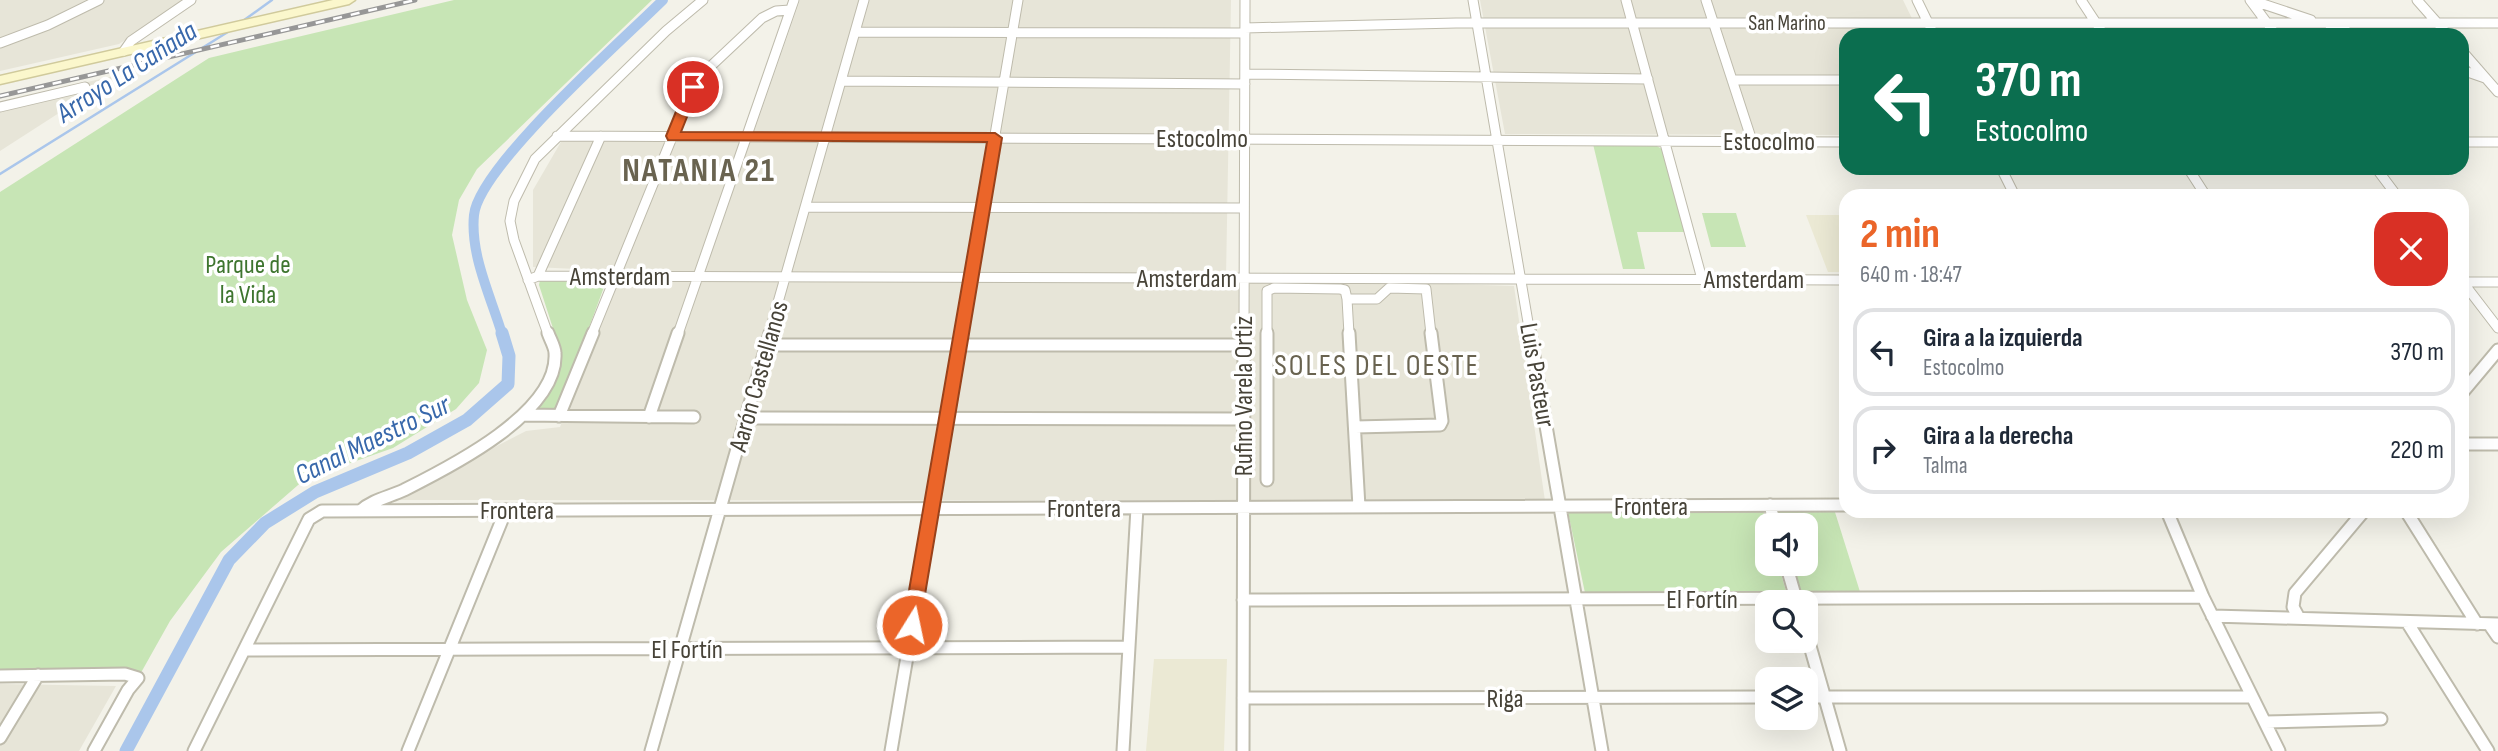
<!DOCTYPE html>
<html lang="es">
<head>
<meta charset="utf-8">
<style>
	body { margin:0; font-family:"Sofia Sans Condensed",sans-serif; background:#f6f6f7; color:#1f2937; height:100vh; display:flex; flex-direction:column; font-size:26px; white-space:nowrap }
	* { box-sizing:border-box; margin:0 }
	p { font-size:23px; color:#747a83 }
	.icon { flex:none; width:38px; height:38px; fill:none; stroke:currentColor; stroke-width:2; stroke-linecap:round; stroke-linejoin:round }
	.map { position:relative; flex:1; overflow:hidden }
	.details { position:absolute; left:1839px; top:189px; width:630px; height:329px; display:flex; flex-direction:column; background:#fff; border-radius:21px; box-shadow:0 7px 28px #0002 }
	.details>* { flex:none }
	.guide { position:absolute; left:1839px; top:28px; width:630px; height:147px; border-radius:21px; box-shadow:0 7px 28px #0002; background:#0b6e4f; color:#fff; overflow:hidden }
	.tools { position:absolute; left:1755px; top:513px; display:grid; gap:14px }
	.tools a { display:grid; place-items:center; width:63px; height:63px; border-radius:14px; background:#fff; box-shadow:0 7px 28px #0002; font-size:35px }
	.pin { position:absolute; display:grid; place-items:center; width:60px; height:60px; color:#fff; margin:-30px; border:4px solid #fff; border-radius:50%; box-shadow:0 2px 7px #0007 }
	.me { position:absolute; width:77px; margin:-38px; rotate:10deg; stroke-linejoin:round; filter:drop-shadow(0 0 5px #0008) }
	.turn { display:flex; align-items:center; gap:24px; height:147px; padding:0 21px; font-size:32px }
	.turn .icon { width:91px; height:91px; stroke-width:2.5 }
	.turn b { display:block; font-size:49px; line-height:60px }
	.round { display:grid; place-items:center; flex:none; width:74px; height:74px; border-radius:21px; background:#f6f6f7 }
	.summary { display:flex; align-items:center; justify-content:space-between; height:119px; padding:0 21px }
	h1 { font-size:42px; font-weight:700; line-height:52px; color:#eb6529 }
	ul { padding:0; list-style:none }
	li { display:flex; align-items:center; gap:21px; height:88px; margin:0 14px 10px; padding:0 7px; border:4px solid #e0e1e3; border-radius:21px }
	li div { flex:1 }
	li b { display:block; font-size:26px }
	li em { font-style:normal }
	.map>svg:first-child { display:block }
	.residential { fill:#e7e5d8 }
	.education { fill:#ebe9d4 }
	.green { fill:#c7e5b5 }
	.lines { fill:none; stroke-linecap:round; stroke-linejoin:round }
	.stream { stroke:#aac6eb; stroke-width:2.5 }
	.canal-far1 { stroke:#aac6eb; stroke-width:10 }
	.canal { stroke:#aac6eb; stroke-width:13 }
	.minor-far1-casing { stroke:#bebbac; stroke-width:11 }
	.minor-casing { stroke:#bebbac; stroke-width:15 }
	.secondary-casing { stroke:#d0ca9c; stroke-width:3 }
	.minor-far1 { stroke:#fff; stroke-width:9 }
	.minor { stroke:#fff; stroke-width:11 }
	.secondary { fill:#fbf7cc; fill-rule:evenodd }
	.rail-casing { stroke:#979797; stroke-width:5 }
	.rail { stroke:#fff; stroke-width:2.5; stroke-dasharray:9; stroke-linecap:butt }
	.route { fill:#eb6529; stroke:#99421b; stroke-width:2 }
	.labels { text-anchor:middle; stroke-width:7; stroke-linejoin:round; paint-order:stroke }
	.far-street-label { font-size:21px; fill:#474338; stroke:#fff }
	.street-label { font-size:26px; fill:#474338; stroke:#fff }
	.park-label { font-size:26px; fill:#3e752f; stroke:#fff }
	.water-label { font-size:28px; font-style:italic; fill:#3868ab; stroke:#fff }
	.quarter-label { font-size:30px; letter-spacing:2px; fill:#696350; stroke:#fff }
	.district-label { font-size:33px; font-weight:bold; letter-spacing:2px; fill:#696350; stroke:#fff }
</style>
</head>
<body>
<div class="map">
<svg width="2498" height="751" viewBox="0 0 2498 751">
	<rect width="100%" height="100%" fill="#f3f2e9"/>
	<path class="residential" d="M0,0h188l-69,44 -119,27z
		M800,0h431l-5,277 288,9 31,215 -1153,-1 134,-69 34,-4 61,-156 -88,-4v-77l32,-55h188z
		M1480,0h423l17,35h-74v100l-341,-1z
		M118,75l-118,76v-49z
		M0,684l116,2 -37,65h-79z"/>
	<path class="education" d="M1806,215h40v57h-18z
		M1154,659h73l-3,92h-78z"/>
	<path class="green" d="M454,0h198l-175,169 -18,31 -7,35 15,65 20,50 -8,33 -23,26 -63,39 -88,31 -84,73 -51,69 -32,57 -138,-2v-484l209,-134z
		M1593,144h60l11,6 22,82h-49l8,37h-22z
		M1702,213h34l10,34h-35z
		M607,279l-49,132h-21l23,-61 -21,-65 1,-5z
		M1777,508l57,1 27,86 -60,-1 -9,-30h14v-39h-25z
		M1763,510l4,17 1,37h10l8,27 -201,2 -17,-81z"/>
	<g class="lines">
		<path class="stream" d="M240,23l32,-23
			M0,174l231,-144"/>
		<path class="canal-far1" d="M502,334c-11,-37 -32,-79 -28,-119 5,-49 149,-175 189,-215"/>
		<path class="canal" d="M126,751l103,-191 36,-37 50,-31 93,-39 59,-33 41,-36 1,-28 -7,-23"/>
		<defs>
			<path id="minor-far1" d="M1473,0l57,334
				M1626,0l76,279
				M1706,0l46,141
				M1917,0l17,35
				M2081,0l23,35
				M2250,0l26,35
				M2251,0l60,20
				M2417,0l31,35
				M2330,26l27,9
				M1245,28l211,-5h1042
				M856,32l389,1
				M0,43l48,-18 51,-25
				M124,51l7,-10 60,-41
				M2462,51l36,41
				M2462,70l23,8
				M1245,74l403,5
				M1732,80h114
				M842,81l403,3
				M0,107l85,-20
				M557,136l1289,6
				M2462,142h36
				M2001,168l14,28
				M2188,168l18,28
				M2376,168l21,28
				M806,207l438,1
				M538,276l63,-140
				M528,280l10,-4 1308,4
				M2462,281l36,47
				M2462,282h36
				M1347,299l2,35
				M548,334l-34,-94 -4,-19 4,-20 21,-42 131,-128 37,-31
				M592,334l103,-253 67,-63 14,-7 14,-1
				M678,334l116,-334
				M769,334l95,-334
				M961,334l57,-334
				M1244,334l1,-334
				M1267,334v-43l7,-3 66,1 5,1 2,9h30l12,-11 37,1 5,45"/>
			<path id="minor" d="M1267,333v147
				M1349,333l10,174
				M1530,333l72,418
				M766,345h478
				M2462,393l36,-43
				M523,415l171,2
				M559,416l34,-83
				M649,417l29,-84
				M746,418l496,1
				M1355,427l85,-2 2,-4 -11,-88
				M2462,444h36
				M1770,505l5,20
				M360,511c12,-11 29,-14 44,-21 44,-22 155,-77 151,-137 0,-6 -5,-14 -7,-20
				M2167,511l36,86 76,154
				M2406,511l71,113
				M1786,564l11,38
				M1243,600l960,-3
				M2212,616l286,8
				M2299,618l-6,-11 2,-14 69,-82
				M2407,622l81,129
				M2489,624l9,13
				M1806,632l34,119
				M245,650l884,-3
				M0,676l125,-2 13,4 -10,12 -34,61
				M1806,697h446
				M1243,698l525,-1
				M2265,722l116,-3
				M0,738l38,-63
				M194,751l115,-232 13,-8 1524,-6
				M408,751l98,-241
				M651,751l119,-418
				M891,751l71,-418
				M1123,751l14,-243
				M1243,751l1,-418"/>
			<path id="secondary" d="M333,0h22l-6,4 -349,80v-8z"/>
		</defs>
		<use href="#minor-far1" class="minor-far1-casing"/>
		<use href="#minor" class="minor-casing"/>
		<use href="#secondary" class="secondary-casing"/>
		<use href="#minor-far1" class="minor-far1"/>
		<use href="#minor" class="minor"/>
		<use href="#secondary" class="secondary"/>
		<defs>
			<path id="rail" d="M0,96l415,-96"/>
		</defs>
		<use href="#rail" class="rail-casing"/>
		<use href="#rail" class="rail"/>
	</g>
	<path class="route" d="M693,83l6,4 -18,45 314,1 7,5 -83,492 -7,3 -6,-3 -3,-5 84,-483 -319,-2 -2,-4 20,-49z"/>
	<g class="labels">
		<g class="far-street-label">
			<text x="1787" y="30">San Marino</text>
		</g>
		<g class="street-label">
			<text x="1202" y="147">Estocolmo</text>
			<text x="1769" y="150">Estocolmo</text>
			<text x="620" y="285">Amsterdam</text>
			<text x="1187" y="287">Amsterdam</text>
			<text x="1754" y="288">Amsterdam</text>
			<text transform="translate(1538 375) rotate(80)" y="9">Luis Pasteur</text>
			<text transform="translate(758 376) rotate(-74)" y="9">Aarón Castellanos</text>
			<text transform="translate(1243 396) rotate(-90)" y="9">Rufino Varela Ortiz</text>
			<text x="1651" y="515">Frontera</text>
			<text x="1084" y="517">Frontera</text>
			<text x="517" y="519">Frontera</text>
			<text x="1702" y="608">El Fortín</text>
			<text x="687" y="658">El Fortín</text>
			<text x="1505" y="707">Riga</text>
		</g>
		<g class="park-label">
			<text x="248" y="273">Parque de<tspan x="248" dy="30">la Vida</tspan></text>
		</g>
		<g class="water-label">
			<text transform="translate(126 71) rotate(-33)" y="10">Arroyo La Cañada</text>
			<text transform="translate(372 439) rotate(-26)" y="10">Canal Maestro Sur</text>
		</g>
		<g class="quarter-label">
			<text x="1377" y="375">SOLES DEL OESTE</text>
		</g>
		<g class="district-label">
			<text x="699" y="181">NATANIA 21</text>
		</g>
	</g>
</svg>
<div class="tools">
<a><svg class="icon" aria-label="sound" viewBox="0 0 24 24"><path d="M4 9h4l5-4v14l-5-4H4zM17 9q2 3 0 6"/></svg></a>
<a><svg class="icon" aria-label="search" viewBox="0 0 24 24"><circle cx="10" cy="10" r="6"/><path d="M15 15l6 6"/></svg></a>
<a><svg class="icon" aria-label="layers" viewBox="0 0 24 24"><path d="M12 4l9 5-9 5-9-5zM3 14l9 5 9-5"/></svg></a>
</div>
<div class="pin" style="left:693px;top:87px;background:#d93025"><svg class="icon" aria-label="arrive" viewBox="0 0 24 24"><path d="M6 21V4h12l-3 4 3 4H6"/></svg></div>
<svg class="me" style="left:912px;top:625px" viewBox="-20 -20 40 40"><circle r="17" fill="#eb6529" stroke="#fff" stroke-width="3"/><path d="M0-11L8 9 0 5-8 9z" fill="#fff"/></svg>
<div class="guide">
<div class="turn"><svg class="icon" aria-label="left" viewBox="0 0 24 24"><path d="M17 20v-9H6M10 6l-5 5 5 5"/></svg><div><b>370 m</b>Estocolmo</div></div>
</div>
<section class="details">
<div class="summary"><div><h1>2 min</h1><p>640 m · 18:47</p></div><a class="round" style="background:#d93025;color:#fff"><svg class="icon" aria-label="close" viewBox="0 0 24 24"><path d="M6 6l12 12M18 6L6 18"/></svg></a></div>
<ul>
<li><svg class="icon" aria-label="left" viewBox="0 0 24 24"><path d="M17 20v-9H6M10 6l-5 5 5 5"/></svg><div><b>Gira a la izquierda</b><p>Estocolmo</p></div><em>370 m</em></li>
<li><svg class="icon" aria-label="right" viewBox="0 0 24 24"><path d="M7 20v-9h11M14 6l5 5-5 5"/></svg><div><b>Gira a la derecha</b><p>Talma</p></div><em>220 m</em></li>
</ul>
</section>
</div>
</body>
</html>
